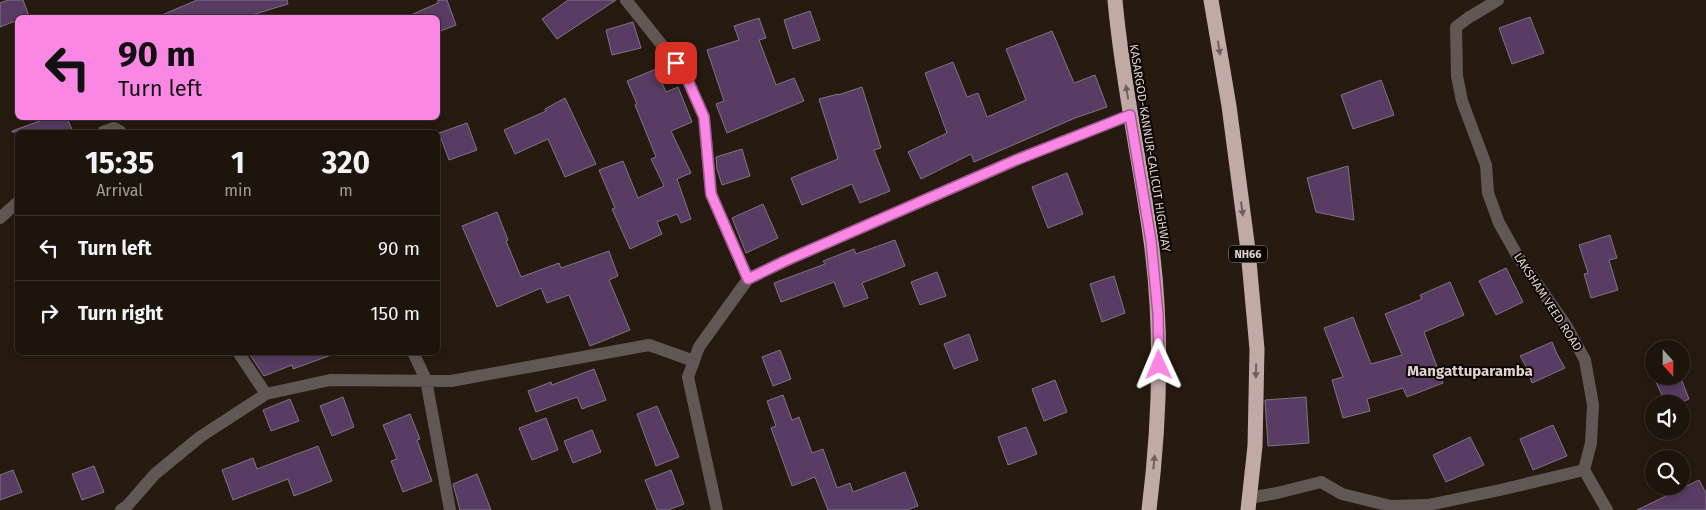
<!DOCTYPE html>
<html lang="en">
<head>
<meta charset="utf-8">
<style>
	body { margin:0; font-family:"Fira Sans",sans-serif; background:#251d15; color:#f1f3f6; height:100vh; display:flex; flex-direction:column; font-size:19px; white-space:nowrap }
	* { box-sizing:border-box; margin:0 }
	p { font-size:16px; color:#a09e9d }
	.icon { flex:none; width:28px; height:28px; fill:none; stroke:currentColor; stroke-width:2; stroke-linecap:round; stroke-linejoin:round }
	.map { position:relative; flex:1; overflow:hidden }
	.drawer { position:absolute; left:15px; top:130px; width:425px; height:225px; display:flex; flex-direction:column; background:#1d140c; border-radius:8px; box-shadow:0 2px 8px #0003,0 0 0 1px #3b332d }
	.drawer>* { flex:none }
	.top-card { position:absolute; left:15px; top:15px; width:425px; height:105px; border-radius:8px; box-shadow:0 2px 8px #0003,0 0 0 1px #3b332d; background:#fb87e5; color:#111; overflow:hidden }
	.needle { width:32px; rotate:159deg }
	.buttons { position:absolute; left:1645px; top:340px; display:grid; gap:10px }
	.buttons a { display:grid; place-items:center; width:45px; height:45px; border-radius:50%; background:#1d140c; box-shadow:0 2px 8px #0003,0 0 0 1px #3b332d; font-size:25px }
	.pin { position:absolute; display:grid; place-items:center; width:42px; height:42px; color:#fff; margin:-21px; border-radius:10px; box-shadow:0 2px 8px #0006 }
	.me { position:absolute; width:55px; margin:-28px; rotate:359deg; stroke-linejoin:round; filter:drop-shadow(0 0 4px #0008) }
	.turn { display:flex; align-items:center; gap:18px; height:105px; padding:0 20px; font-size:22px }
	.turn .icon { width:65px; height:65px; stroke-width:2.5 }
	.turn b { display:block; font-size:35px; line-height:42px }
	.eta { display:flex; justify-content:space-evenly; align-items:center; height:85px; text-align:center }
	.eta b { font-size:30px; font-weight:700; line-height:35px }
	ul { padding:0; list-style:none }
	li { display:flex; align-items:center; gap:15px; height:65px; padding:0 20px; border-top:1px solid #3b332d }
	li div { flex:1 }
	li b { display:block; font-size:19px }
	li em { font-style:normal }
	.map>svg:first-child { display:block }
	.building { fill:#583c63; stroke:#7f7484 }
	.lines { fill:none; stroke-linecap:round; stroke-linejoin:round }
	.street { stroke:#615856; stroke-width:12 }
	.highway { stroke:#c1aaa5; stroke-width:15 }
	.oneway { fill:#70605d }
	.route-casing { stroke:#a35895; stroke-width:12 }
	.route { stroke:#fb87e5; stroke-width:9 }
	.labels { text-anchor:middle; stroke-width:4; stroke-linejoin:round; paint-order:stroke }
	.shield { fill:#0c0604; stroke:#a09791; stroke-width:1 }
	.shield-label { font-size:11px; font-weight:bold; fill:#dfd5ce }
	.street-label { font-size:12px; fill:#dfd5ce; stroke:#0c0604 }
	.quarter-label { font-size:15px; font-weight:bold; fill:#dfd5ce; stroke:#0c0604 }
</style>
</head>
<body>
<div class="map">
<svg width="1706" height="510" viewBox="0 0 1706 510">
	<rect width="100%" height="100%" fill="#271a10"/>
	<path class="building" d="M8,0h15l6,16 -11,2v2l-18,7v-24z
		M197,0h90l1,4 -46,14h-87z
		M438,0h9l9,25 -18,7v-14h-34l34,-15z
		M568,0h48l-59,39 -15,-20z
		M810,11l10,29 -27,9 -9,-29z
		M1530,17l14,36 -32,11 -13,-36z
		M759,18l7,20 -7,2 17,45 18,-7 10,23 -77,32 -11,-29 8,-3 -17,-51 32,-10 -5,-14z
		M633,22l8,26 -29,7 -6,-25z
		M1052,31l22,52 21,-8 12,32 -32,11 -101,44 -3,-8 -50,25 -13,-27 39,-19 -22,-60 28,-11 14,35 11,-4 9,24 39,-17 -20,-51z
		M656,69l10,23 12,-5 14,35 -21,9 20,42 -14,6 14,40 -10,4 -4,-9 -20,8 5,12 -32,15 -18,-40 3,-1 -16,-38 24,-9 15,37 26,-12 -13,-27 5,-2 -21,-52 2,-1 -10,-23z
		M1381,80l13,35 -41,14 -12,-34z
		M862,87l19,61 -7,2 16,41 -30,12 -8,-19 -50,21 -11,-27 47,-19 -19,-60 19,-5v1z
		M565,98l31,66 -31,13 -17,-38 -33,15 -11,-24 42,-19 -1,-2z
		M48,118h19l6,14h-61v-1z
		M467,123l10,27 -28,10 -10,-27z
		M742,149l8,27 -28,9 -5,-16 -1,-12z
		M1348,166l6,54 -38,-8 -9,-34z
		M1067,173l16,41 -35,14 -16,-41z
		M763,204l15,34 -32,15 -14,-35z
		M497,212l11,28 -2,1 15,36 38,-14 2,5 48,-17 9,25 -9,4 21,50 -40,16 -21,-51 -22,8 -6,-15 -44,19 -35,-81z
		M1610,235l7,23 -8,2 9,30 -27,8 -7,-24 4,-1 -9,-28z
		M895,240l10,26 -43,17 6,15 -24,9 -10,-25 -53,20 -7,-19 51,-19 -2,-3 31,-12 2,5z
		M1506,268l17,34 -27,13 -17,-34z
		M937,272l9,24 -26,9 -9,-23z
		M1114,276l11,37 -23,9 -12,-38z
		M1450,282l14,33 -40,17 19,51 -36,14 -4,-9 -36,11 3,12 -27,7 -11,-38 11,-3 -19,-49 29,-11 18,47 31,-9 -17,-41 37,-15 -2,-4z
		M969,334l9,26 -24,9 -10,-25z
		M1552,342l5,12 8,14 -33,15 -5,-15 -7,-12z
		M780,350l11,29 -18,7 -11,-29z
		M248,352h86v2l-41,15 -1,-4 -28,11z
		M594,369l12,31 -24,9 -5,-12 -41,15 -8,-21 23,-9 1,3z
		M1664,376h16l9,23 -11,5h-12l-11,-24z
		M1055,380l12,32 -23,9 -12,-32z
		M783,395l9,25 7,-3 13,36 11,-4 14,39 13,-5 3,9 52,-20 13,34 -11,4h-79l-13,-33 -23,9 -21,-58 5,-2 -9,-25z
		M343,397l11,30 -22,9 -12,-30z
		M1306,397l3,46 -41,3 -3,-46z
		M290,399l9,22 -28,10 -8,-21z
		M657,406l22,51 -23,9 -19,-52z
		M410,414l10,25 -3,1 15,41 -29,11 -12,-31 6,-2 -14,-34z
		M546,418l12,32 -26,10 -13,-32z
		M1553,425l14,31 -34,14 -13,-31z
		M1026,427l11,27 -29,11 -10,-28z
		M592,430l9,22 -28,11 -9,-22z
		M1470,437l14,28 -38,17 -13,-27z
		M318,446l14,35 -38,15 -6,-17 -55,21 -11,-30 31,-12 4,11z
		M94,466l10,26 -22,8 -10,-26z
		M13,470l9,22 -22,8v-25z
		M671,470l13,34 -16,6h-11l-12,-30z
		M477,474l14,36h-31l-7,-26z
		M1699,480l7,13v17h-69z"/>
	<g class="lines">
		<path class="street" d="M626,0l59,74 19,43 7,77 37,85 37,-18 231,-101 114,-45
			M103,132l11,-4 7,4
			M0,218l18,-16
			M413,352l13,28 24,130
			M266,394l64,-14 121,1 198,-36 45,16
			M1584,470l23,40
			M1249,498l28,-5 44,-11 21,12 49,12 37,-1 72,-15 84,-20 7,-27 2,-38 -8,-45 -18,-33 -50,-72 -18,-32 -11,-30 -2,-28 -24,-64 -5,-25 -1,-49 12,-9 30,-18
			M121,510l6,-4 28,-32 45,-37 66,-43 -28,-42
			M717,510l-29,-133 11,-30 49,-68"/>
		<path class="highway" d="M1115,0c7,81 25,160 36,241 12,89 9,180 -2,269
			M1211,0l18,106 19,144 9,99 -2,97 -7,64"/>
	</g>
	<defs><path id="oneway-solid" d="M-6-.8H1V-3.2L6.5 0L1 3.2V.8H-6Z" transform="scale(1.25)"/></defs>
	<g class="oneway">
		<use href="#oneway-solid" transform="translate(1219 48) rotate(81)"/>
		<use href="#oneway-solid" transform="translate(1127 92) rotate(-99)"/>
		<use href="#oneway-solid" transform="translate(1242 209) rotate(82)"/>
		<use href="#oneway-solid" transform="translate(1256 371) rotate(91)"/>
		<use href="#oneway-solid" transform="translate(1154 462) rotate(-85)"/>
	</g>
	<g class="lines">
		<defs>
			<path id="route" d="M676,63l9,11 19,43 7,77 37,85 37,-18 231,-101 114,-45 21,126 7,73 1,51"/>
		</defs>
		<use href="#route" class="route-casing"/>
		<use href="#route" class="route"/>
	</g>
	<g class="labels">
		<rect class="shield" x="1229" y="245.5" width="38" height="17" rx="4"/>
		<g class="shield-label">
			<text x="1248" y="258">NH66</text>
		</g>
		<g class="street-label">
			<text transform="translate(1150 148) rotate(81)" y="4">KASARGOD-KANNUR-CALICUT HIGHWAY</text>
			<text transform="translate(1548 302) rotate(57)" y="4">LAKSHAM VEED ROAD</text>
		</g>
		<g class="quarter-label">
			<text x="1470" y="376">Mangattuparamba</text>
		</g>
	</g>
</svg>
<div class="buttons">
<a><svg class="needle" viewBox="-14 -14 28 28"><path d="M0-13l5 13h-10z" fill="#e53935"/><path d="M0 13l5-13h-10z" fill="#a09e9d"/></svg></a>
<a><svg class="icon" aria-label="sound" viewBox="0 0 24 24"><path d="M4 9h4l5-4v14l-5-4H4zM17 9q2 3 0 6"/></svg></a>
<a><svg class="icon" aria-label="search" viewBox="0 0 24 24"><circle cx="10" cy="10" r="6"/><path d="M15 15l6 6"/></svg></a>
</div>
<div class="pin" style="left:676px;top:63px;background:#d93025"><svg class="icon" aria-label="arrive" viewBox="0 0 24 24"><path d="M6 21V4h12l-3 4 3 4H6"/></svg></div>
<svg class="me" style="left:1159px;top:365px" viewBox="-20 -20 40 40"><path d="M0-17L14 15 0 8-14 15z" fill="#fb87e5" stroke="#fff" stroke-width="4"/></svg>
<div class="top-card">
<div class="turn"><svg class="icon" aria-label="left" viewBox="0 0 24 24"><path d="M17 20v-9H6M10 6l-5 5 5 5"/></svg><div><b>90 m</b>Turn left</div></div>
</div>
<section class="drawer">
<div class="eta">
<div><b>15:35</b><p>Arrival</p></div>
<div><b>1</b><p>min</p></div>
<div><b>320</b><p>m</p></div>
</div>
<ul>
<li><svg class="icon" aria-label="left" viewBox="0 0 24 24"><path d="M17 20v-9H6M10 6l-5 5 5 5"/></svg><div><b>Turn left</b></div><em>90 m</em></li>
<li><svg class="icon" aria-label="right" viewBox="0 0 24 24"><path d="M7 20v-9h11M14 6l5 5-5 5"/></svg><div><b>Turn right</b></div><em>150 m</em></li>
</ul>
</section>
</div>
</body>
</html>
